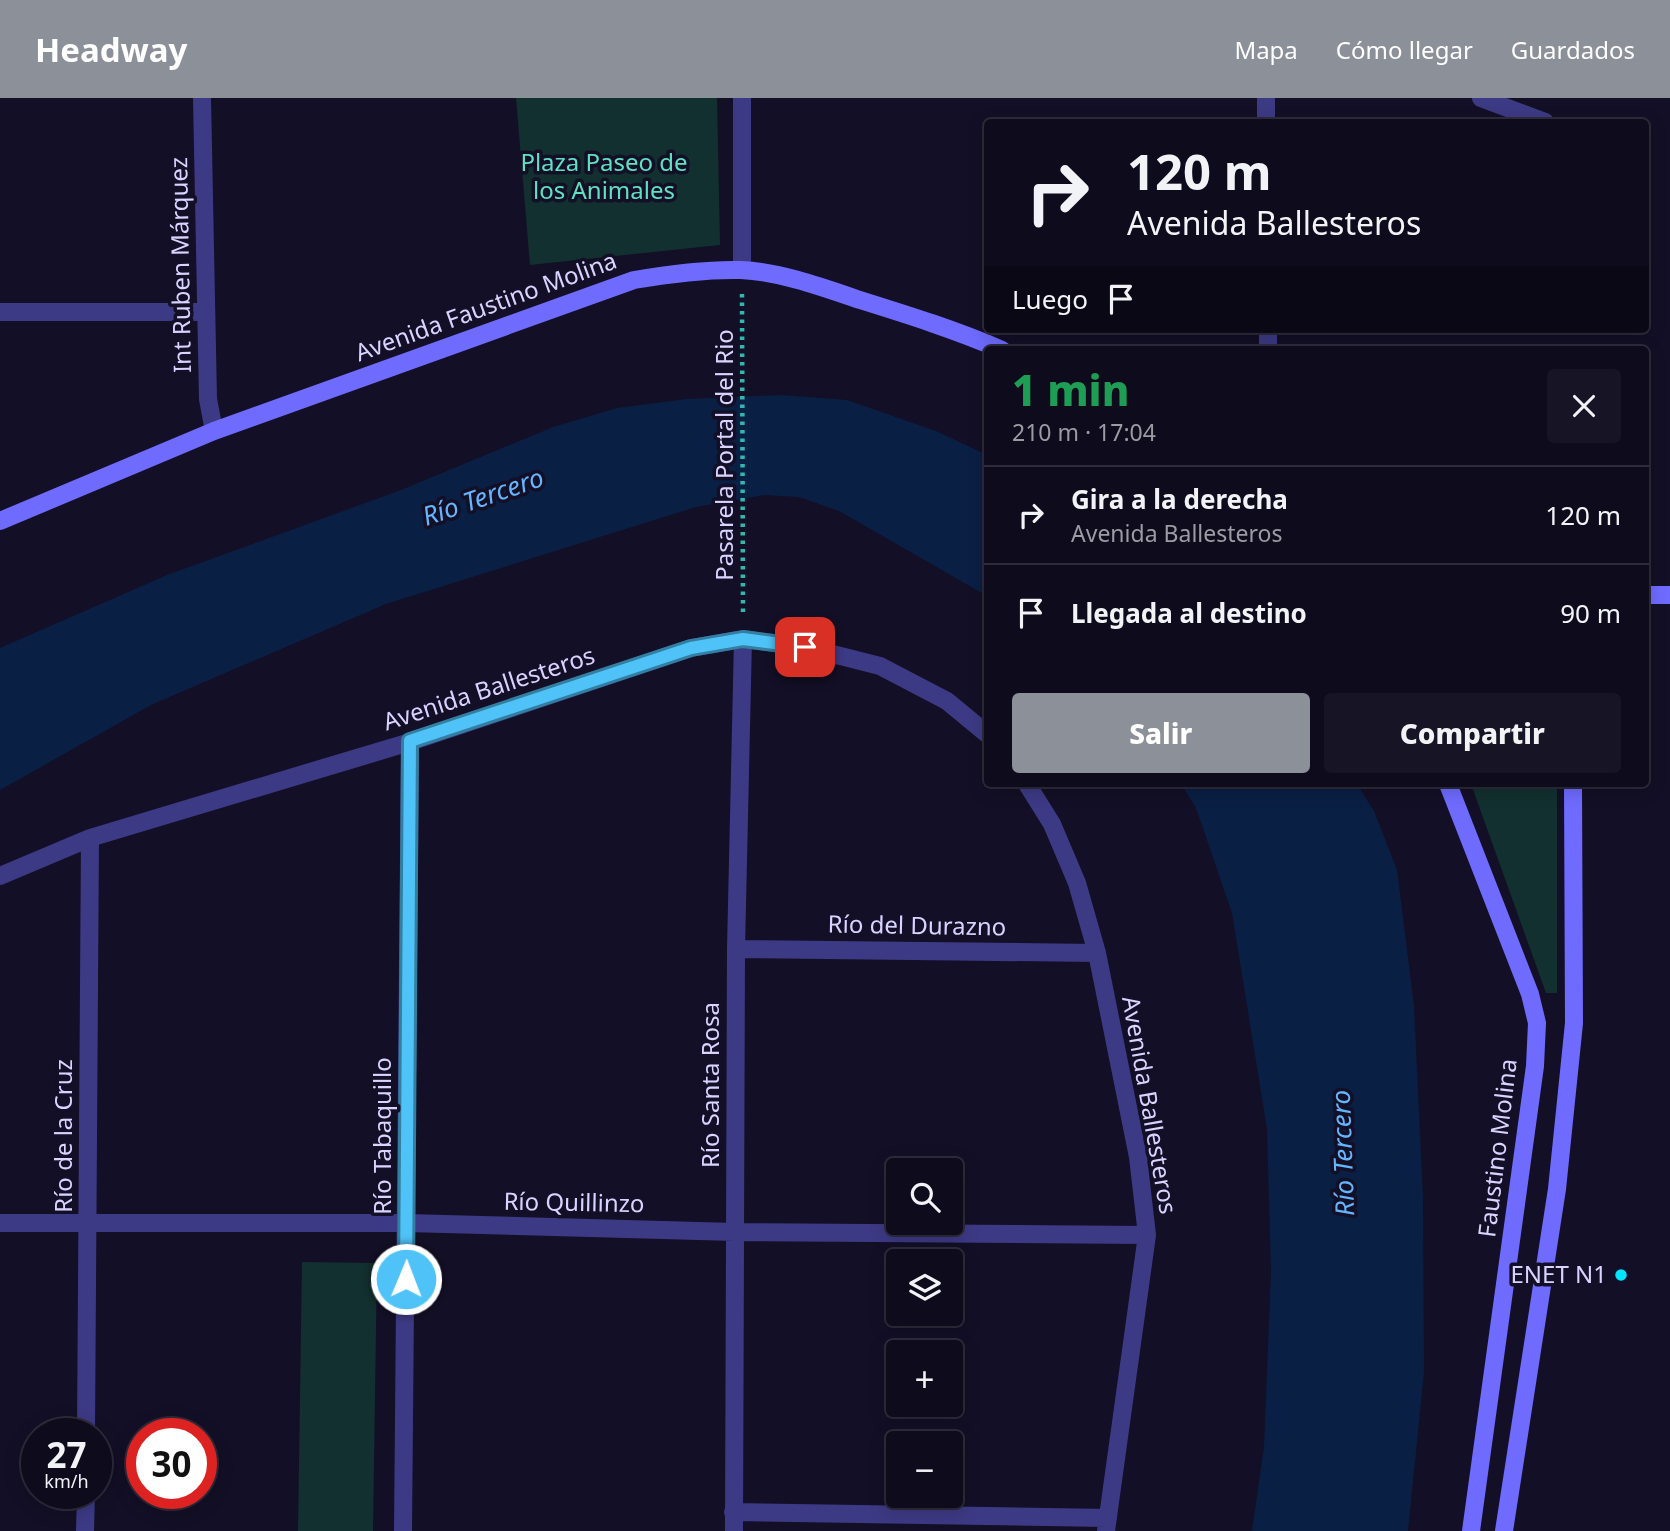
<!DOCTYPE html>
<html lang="es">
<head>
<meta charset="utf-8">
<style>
	body { margin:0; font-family:"Noto Sans",sans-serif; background:#171425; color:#f1f3f6; height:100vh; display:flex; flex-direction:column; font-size:26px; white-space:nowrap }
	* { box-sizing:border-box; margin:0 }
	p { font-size:23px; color:#9b9ba3 }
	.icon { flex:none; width:38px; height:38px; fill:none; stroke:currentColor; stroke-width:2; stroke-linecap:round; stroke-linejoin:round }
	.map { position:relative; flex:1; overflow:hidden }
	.drawer { position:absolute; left:984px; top:248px; width:665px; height:441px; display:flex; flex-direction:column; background:#0e0b1c; border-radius:7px; box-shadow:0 4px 18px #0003,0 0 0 2px #2e2b3b }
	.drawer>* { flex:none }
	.guide { position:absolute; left:984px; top:21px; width:665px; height:214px; border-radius:7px; box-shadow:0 4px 18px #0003,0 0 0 2px #2e2b3b; background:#0e0b1c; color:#f1f3f6; overflow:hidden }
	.fabs { position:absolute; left:886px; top:1060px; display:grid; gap:14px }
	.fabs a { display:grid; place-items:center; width:77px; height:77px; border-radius:7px; background:#0e0b1c; box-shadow:0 4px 18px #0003,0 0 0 2px #2e2b3b; font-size:35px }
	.speed { position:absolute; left:21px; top:1320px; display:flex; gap:14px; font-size:35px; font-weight:700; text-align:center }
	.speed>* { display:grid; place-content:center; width:91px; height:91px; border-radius:50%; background:#0e0b1c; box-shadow:0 4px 18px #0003,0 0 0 2px #2e2b3b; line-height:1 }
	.speed small { font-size:18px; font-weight:400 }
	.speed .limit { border:10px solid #d22; background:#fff; color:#111 }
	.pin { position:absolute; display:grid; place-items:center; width:60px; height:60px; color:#fff; margin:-30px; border-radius:14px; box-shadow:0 4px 10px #0006 }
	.me { position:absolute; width:77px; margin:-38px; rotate:1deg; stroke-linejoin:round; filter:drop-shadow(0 0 5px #0008) }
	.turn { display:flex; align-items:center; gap:24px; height:147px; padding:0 28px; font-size:32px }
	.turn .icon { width:91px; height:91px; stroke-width:2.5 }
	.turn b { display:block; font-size:49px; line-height:60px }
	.then { display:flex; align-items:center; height:66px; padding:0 28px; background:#0003; gap:14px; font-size:26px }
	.round { display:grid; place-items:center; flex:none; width:74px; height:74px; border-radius:7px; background:#171425 }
	.headline { display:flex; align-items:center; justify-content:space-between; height:119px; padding:0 28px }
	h1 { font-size:42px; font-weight:800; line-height:52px; color:#1e9e55 }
	.button { display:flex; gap:14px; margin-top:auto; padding:14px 28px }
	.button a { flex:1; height:80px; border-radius:7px; background:#8c9099; color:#fff; font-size:28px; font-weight:800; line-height:80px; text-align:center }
	.button a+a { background:#171425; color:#f1f3f6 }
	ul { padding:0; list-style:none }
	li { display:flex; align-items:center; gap:21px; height:98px; padding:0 28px; border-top:2px solid #2e2b3b }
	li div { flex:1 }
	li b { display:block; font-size:26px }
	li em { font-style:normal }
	header { display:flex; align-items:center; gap:42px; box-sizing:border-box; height:98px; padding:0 35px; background:#8c9099; color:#fff }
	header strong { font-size:33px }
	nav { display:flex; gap:38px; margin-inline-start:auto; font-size:24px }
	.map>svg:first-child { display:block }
	.green { fill:#12302f }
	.water { fill:#0a1f44 }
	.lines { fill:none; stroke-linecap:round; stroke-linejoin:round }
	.path { stroke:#2fb8b0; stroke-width:4.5; stroke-dasharray:3.5 5; stroke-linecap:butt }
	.street { stroke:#3d3a85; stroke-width:18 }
	.secondary { stroke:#6f6bff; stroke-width:18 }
	.route-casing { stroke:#337fa1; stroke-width:18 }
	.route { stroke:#4fc3f7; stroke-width:12 }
	.poi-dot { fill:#00e5ff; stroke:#130f26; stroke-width:2.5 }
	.labels { text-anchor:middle; stroke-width:7; stroke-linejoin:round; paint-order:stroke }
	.park-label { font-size:24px; fill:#5fe0c0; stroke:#130f26 }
	.street-label { font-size:24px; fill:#d9d4ff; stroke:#130f26 }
	.poi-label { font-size:24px; fill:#d9d4ff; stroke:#130f26; text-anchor:end }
	.water-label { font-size:26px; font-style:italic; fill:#62b6ff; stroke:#130f26 }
</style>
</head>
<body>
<header>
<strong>Headway</strong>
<nav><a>Mapa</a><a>Cómo llegar</a><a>Guardados</a></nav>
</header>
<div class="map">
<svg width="1670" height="1433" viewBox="0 0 1670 1433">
	<rect width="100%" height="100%" fill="#130f26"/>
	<path class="green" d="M516,0h201l3,147 -190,20z
		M1471,686h86v209h-11z
		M302,1164l75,1 -4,268h-75z"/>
	<path class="water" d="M781,297l66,5 89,31 51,24v141l-148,-85 -40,-14 -35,-2 -68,12 -310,97 -235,101 -151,85v-142l167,-73 234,-85 152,-63 64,-19 70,-9z
		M1181,686h176l17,27 23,59 17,136 9,193 1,173 -16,159h-156l12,-84 7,-175 -4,-143 -35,-216 -36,-105z"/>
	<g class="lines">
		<path class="path" d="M742,196l1,323"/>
		<path class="street" d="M202,0l6,301 6,32
			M742,0v172
			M1266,0v24
			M1481,0l64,24
			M0,214h206
			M1268,231v21
			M1027,686l25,40 25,59 20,70 41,204 9,78 -41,296
			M0,778l90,-38 320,-96 281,-94 52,-9 62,8 75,19 67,35 40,33
			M736,851l361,4
			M0,1125h407l328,9 412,3
			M86,1335l4,-595
			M733,1414l375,6
			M85,1433l1,-38
			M403,1433l7,-789
			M734,1433l2,-582 7,-310"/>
		<path class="secondary" d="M0,423l214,-90 420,-151c35,-6 70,-11 107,-10 40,2 81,17 119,30 48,15 96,30 142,50
			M1645,497h25
			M1448,686l82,210 7,29 -2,43 -64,465
			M1504,1433l53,-342 17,-166 -1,-239"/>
	</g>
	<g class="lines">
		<defs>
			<path id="route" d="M406,1181l4,-538 281,-93 52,-9 62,8"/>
		</defs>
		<use href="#route" class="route-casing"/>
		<use href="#route" class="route"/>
	</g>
	<circle class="poi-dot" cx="1621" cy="1177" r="7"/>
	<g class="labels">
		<g class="park-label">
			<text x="604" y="73">Plaza Paseo de<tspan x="604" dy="28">los Animales</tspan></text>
		</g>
		<g class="street-label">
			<text transform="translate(181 167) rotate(-91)" y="8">Int Ruben Márquez</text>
			<text transform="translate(486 209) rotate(-20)" y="8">Avenida Faustino Molina</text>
			<text transform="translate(725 357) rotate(-90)" y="8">Pasarela Portal del Rio</text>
			<text transform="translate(489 591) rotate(-18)" y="8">Avenida Ballesteros</text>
			<text transform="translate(917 828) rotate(1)" y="8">Río del Durazno</text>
			<text transform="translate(711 987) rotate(-90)" y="8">Río Santa Rosa</text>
			<text transform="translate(1149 1007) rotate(80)" y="8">Avenida Ballesteros</text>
			<text transform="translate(64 1038) rotate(-90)" y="8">Río de la Cruz</text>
			<text transform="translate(383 1038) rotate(-90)" y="8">Río Tabaquillo</text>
			<text transform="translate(1498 1050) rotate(-83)" y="8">Faustino Molina</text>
			<text transform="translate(574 1105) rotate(1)" y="8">Río Quillinzo</text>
		</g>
		<g class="poi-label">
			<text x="1607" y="1185">ENET N1</text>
		</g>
		<g class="water-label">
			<text transform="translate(483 399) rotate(-19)" y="9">Río Tercero</text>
			<text transform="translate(1343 1055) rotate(-92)" y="9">Río Tercero</text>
		</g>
	</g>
</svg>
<div class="fabs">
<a><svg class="icon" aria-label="search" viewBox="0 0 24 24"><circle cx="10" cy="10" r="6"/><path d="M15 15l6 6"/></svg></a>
<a><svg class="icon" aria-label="layers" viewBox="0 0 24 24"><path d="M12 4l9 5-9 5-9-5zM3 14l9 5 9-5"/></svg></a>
<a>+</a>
<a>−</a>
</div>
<div class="speed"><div>27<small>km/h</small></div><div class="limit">30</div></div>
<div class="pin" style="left:805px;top:549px;background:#d93025"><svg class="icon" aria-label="arrive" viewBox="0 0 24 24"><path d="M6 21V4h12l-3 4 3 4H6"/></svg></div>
<svg class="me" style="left:406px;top:1181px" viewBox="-20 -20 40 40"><circle r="17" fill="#4fc3f7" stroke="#fff" stroke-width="3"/><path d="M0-11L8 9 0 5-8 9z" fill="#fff"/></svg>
<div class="guide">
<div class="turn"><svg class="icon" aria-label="right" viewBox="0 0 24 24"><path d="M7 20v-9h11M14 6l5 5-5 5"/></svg><div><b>120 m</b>Avenida Ballesteros</div></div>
<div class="then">Luego<svg class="icon" aria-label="arrive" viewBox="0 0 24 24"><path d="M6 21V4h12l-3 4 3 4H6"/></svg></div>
</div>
<section class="drawer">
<div class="headline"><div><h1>1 min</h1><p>210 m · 17:04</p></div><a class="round"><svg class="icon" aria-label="close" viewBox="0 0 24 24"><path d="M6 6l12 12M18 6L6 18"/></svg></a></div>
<ul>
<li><svg class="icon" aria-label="right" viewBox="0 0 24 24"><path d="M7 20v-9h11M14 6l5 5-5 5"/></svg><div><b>Gira a la derecha</b><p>Avenida Ballesteros</p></div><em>120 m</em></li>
<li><svg class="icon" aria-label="arrive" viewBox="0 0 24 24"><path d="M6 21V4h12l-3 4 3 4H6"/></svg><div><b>Llegada al destino</b></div><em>90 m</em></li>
</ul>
<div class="button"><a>Salir</a><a>Compartir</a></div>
</section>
</div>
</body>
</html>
